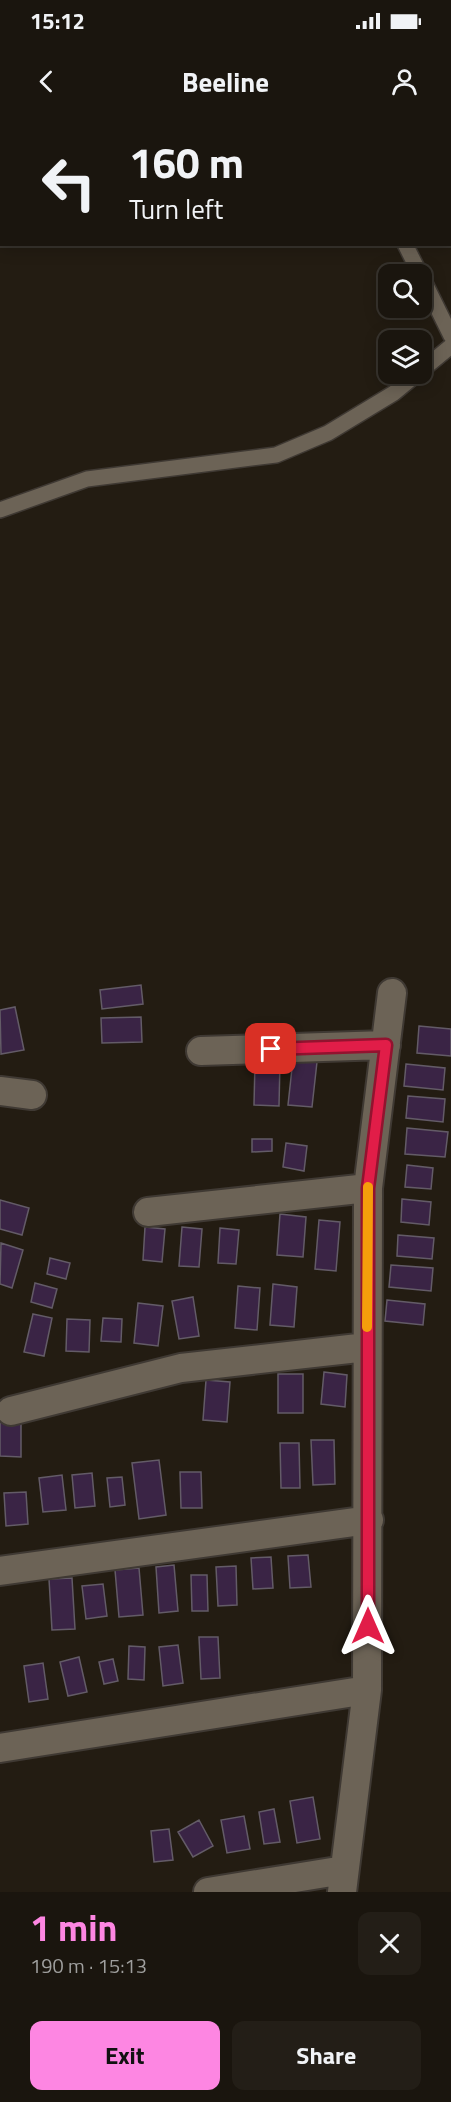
<!DOCTYPE html>
<html lang="en">
<head>
<meta charset="utf-8">
<style>
	body { margin:0; font-family:"Titillium Web",sans-serif; background:#231e17; color:#f1f3f6; height:100vh; display:flex; flex-direction:column; font-size:22px; white-space:nowrap }
	* { box-sizing:border-box; margin:0 }
	p { font-size:20px; color:#9f9f9e }
	.icon { flex:none; width:33px; height:33px; fill:none; stroke:currentColor; stroke-width:2; stroke-linecap:round; stroke-linejoin:round }
	.map { position:relative; height:1772px; overflow:hidden }
	.details { display:flex; flex-direction:column; background:#1a150e; flex:1 }
	.details>* { flex:none }
	.top-card { position:absolute; left:0px; top:0px; width:452px; height:126px; box-shadow:0 3px 15px #0003,0 0 0 2px #38342e; background:#1a150e; color:#f1f3f6; overflow:hidden }
	.tools { position:absolute; left:378px; top:144px; display:grid; gap:12px }
	.tools a { display:grid; place-items:center; width:54px; height:54px; border-radius:12px; background:#1a150e; box-shadow:0 3px 15px #0003,0 0 0 2px #38342e; font-size:30px }
	.pin { position:absolute; display:grid; place-items:center; width:51px; height:51px; color:#fff; margin:-26px; border-radius:12px; box-shadow:0 3px 9px #0006 }
	.me { position:absolute; width:66px; margin:-33px; rotate:0deg; stroke-linejoin:round; filter:drop-shadow(0 0 4px #0008) }
	.turn { display:flex; align-items:center; gap:21px; height:126px; padding:0 30px; font-size:27px }
	.turn .icon { width:78px; height:78px; stroke-width:2.5 }
	.turn b { display:block; font-size:42px; line-height:51px }
	.round { display:grid; place-items:center; flex:none; width:63px; height:63px; border-radius:12px; background:#231e17 }
	.overview { display:flex; align-items:center; justify-content:space-between; height:102px; padding:0 30px }
	h1 { font-size:36px; font-weight:700; line-height:45px; color:#fd86e2 }
	.action { display:flex; gap:12px; margin-top:auto; padding:12px 30px }
	.action a { flex:1; height:69px; border-radius:12px; background:#fd86e2; color:#111; font-size:24px; font-weight:700; line-height:69px; text-align:center }
	.action a+a { background:#231e17; color:#f1f3f6 }
	.status { display:flex; justify-content:space-between; align-items:center; height:42px; padding:0 30px; background:#1a150e; direction:ltr }
	.status svg { height:16px; fill:currentColor }
	header { display:flex; justify-content:space-between; align-items:center; height:78px; padding:0 30px; background:#1a150e; font-size:27px; font-weight:700 }
	.map>svg:first-child { display:block }
	.building { fill:#3a2445; stroke:#635b67; stroke-width:1.5 }
	.lines { fill:none; stroke-linecap:round; stroke-linejoin:round }
	.lane-casing { stroke:#3f3933; stroke-width:18 }
	.street-casing { stroke:#3f3933; stroke-width:32 }
	.lane { stroke:#6c6356; stroke-width:15 }
	.street { stroke:#6c6356; stroke-width:28 }
	.route-casing { stroke:#92132f; stroke-width:15 }
	.route { stroke:#e11d48; stroke-width:10 }
	.slow { stroke:#f59e0b; stroke-width:10 }
</style>
</head>
<body>
<div class="status"><b>15:12</b><svg viewBox="0 0 49 12"><path d="M0 12V9h3v3zM5 12V6h3v6zM10 12V3h3v9zM15 12V0h3v12zM26 1h20v11H26zM47 4h2v5h-2z"/></svg></div>
<header><svg class="icon" aria-label="back" viewBox="0 0 24 24"><path d="M15 5l-7 7 7 7"/></svg>Beeline<svg class="icon" aria-label="person" viewBox="0 0 24 24"><circle cx="12" cy="8" r="4"/><path d="M4 21q1-7 8-7t8 7"/></svg></header>
<div class="map">
<svg width="451" height="1772" viewBox="0 0 451 1772">
	<rect width="100%" height="100%" fill="#231c12"/>
	<path class="building" d="M141,865l2,19 -41,5 -2,-19z
		M15,887l9,43 -23,4 -1,-44z
		M141,897l1,25 -40,1 -1,-25z
		M419,906l32,3v27l-34,-3z
		M293,939l24,3 -5,45 -24,-2z
		M255,942h25l-1,44 -25,-1z
		M406,944l39,4 -2,22 -39,-4z
		M408,976l37,3 -2,23 -37,-4z
		M407,1008l41,4 -3,25 -40,-3z
		M252,1019h20v12l-20,1z
		M286,1023l21,3 -3,25 -21,-4z
		M407,1045l26,3 -2,21 -26,-2z
		M402,1079l29,3 -2,23 -28,-3z
		M0,1080l29,8 -7,27 -22,-6z
		M280,1094l26,3 -3,40 -26,-2z
		M319,1100l21,2 -4,49 -21,-2z
		M145,1107l20,2 -3,33 -19,-2z
		M182,1107l20,2 -3,38 -20,-1z
		M220,1108l19,2 -3,34 -18,-1z
		M398,1115l36,3 -2,21 -35,-3z
		M1,1123l22,7 -11,38 -12,-4z
		M50,1138l20,5 -4,16 -19,-5z
		M391,1145l42,3 -2,23 -42,-4z
		M35,1163l22,6 -5,19 -21,-6z
		M273,1164l24,3 -3,40 -24,-2z
		M238,1166l22,2 -3,42 -22,-2z
		M193,1177l6,39 -20,3 -7,-38z
		M387,1180l38,4 -2,21 -38,-4z
		M138,1183l25,3 -5,40 -24,-3z
		M33,1194l19,4 -8,38 -20,-4z
		M103,1198l19,1 -1,23 -20,-1z
		M67,1199l23,1 -1,32 -23,-1z
		M324,1252l23,3 -2,32 -24,-3z
		M278,1254h25v39h-25z
		M206,1260l24,2 -3,40 -24,-2z
		M0,1301h21v36l-21,-1z
		M311,1320h23l1,44 -22,1z
		M280,1323h19l1,45h-19z
		M159,1340l7,55 -27,4 -7,-56z
		M180,1352h21l1,36h-21z
		M92,1353l3,33 -20,2 -3,-33z
		M62,1355l4,35 -23,2 -4,-34z
		M122,1357l3,28 -15,2 -3,-29z
		M26,1372l2,32 -22,2 -2,-33z
		M308,1435l3,32 -21,1 -2,-32z
		M271,1437l2,31 -20,1 -2,-31z
		M174,1445l4,46 -19,2 -3,-46z
		M236,1446l1,39 -19,1 -2,-39z
		M139,1448l4,47 -24,2 -4,-47z
		M191,1455h16l1,36h-16z
		M72,1458l3,51 -23,1 -3,-51z
		M103,1464l4,32 -21,3 -4,-33z
		M199,1517h19l2,41 -19,1z
		M178,1525l5,38 -20,3 -4,-39z
		M129,1526l16,1 -1,33 -16,-1z
		M79,1537l8,35 -19,4 -8,-34z
		M113,1539l5,22 -14,3 -5,-22z
		M43,1543l5,36 -19,3 -5,-36z
		M313,1677l7,42 -23,4 -7,-42z
		M274,1689l6,33 -16,2 -5,-32z
		M244,1696l6,33 -23,4 -6,-33z
		M199,1700l14,26 -20,11 -15,-25z
		M169,1709l4,31 -19,2 -3,-31z"/>
	<g class="lines">
		<defs>
			<path id="lane" d="M342,0v2
				M405,124l15,30
				M422,157l29,59
				M422,250l29,-24
				M0,390l87,-31 189,-24 52,-22 66,-40 23,-19"/>
			<path id="street" d="M201,931l185,-6
				M0,971l32,4
				M148,1092l220,-24
				M11,1291l170,-43 186,-21
				M0,1451l369,-51
				M0,1628l367,-58
				M208,1772l136,-22
				M342,1772l25,-202 1,-502 24,-195"/>
		</defs>
		<use href="#lane" class="lane-casing"/>
		<use href="#street" class="street-casing"/>
		<use href="#lane" class="lane"/>
		<use href="#street" class="street"/>
	</g>
	<g class="lines">
		<defs>
			<path id="route" d="M271,929l115,-4 -18,143v438"/>
		</defs>
		<use href="#route" class="route-casing"/>
		<use href="#route" class="route"/>
		<path class="slow" d="M367,1207l1,-140"/>
	</g>
</svg>
<div class="tools">
<a><svg class="icon" aria-label="search" viewBox="0 0 24 24"><circle cx="10" cy="10" r="6"/><path d="M15 15l6 6"/></svg></a>
<a><svg class="icon" aria-label="layers" viewBox="0 0 24 24"><path d="M12 4l9 5-9 5-9-5zM3 14l9 5 9-5"/></svg></a>
</div>
<div class="pin" style="left:271px;top:929px;background:#d93025"><svg class="icon" aria-label="arrive" viewBox="0 0 24 24"><path d="M6 21V4h12l-3 4 3 4H6"/></svg></div>
<svg class="me" style="left:368px;top:1506px" viewBox="-20 -20 40 40"><path d="M0-17L14 15 0 8-14 15z" fill="#e11d48" stroke="#fff" stroke-width="4"/></svg>
<div class="top-card">
<div class="turn"><svg class="icon" aria-label="left" viewBox="0 0 24 24"><path d="M17 20v-9H6M10 6l-5 5 5 5"/></svg><div><b>160 m</b>Turn left</div></div>
</div>
</div>
<section class="details">
<div class="overview"><div><h1>1 min</h1><p>190 m · 15:13</p></div><a class="round"><svg class="icon" aria-label="close" viewBox="0 0 24 24"><path d="M6 6l12 12M18 6L6 18"/></svg></a></div>
<div class="action"><a>Exit</a><a>Share</a></div>
</section>
</body>
</html>
